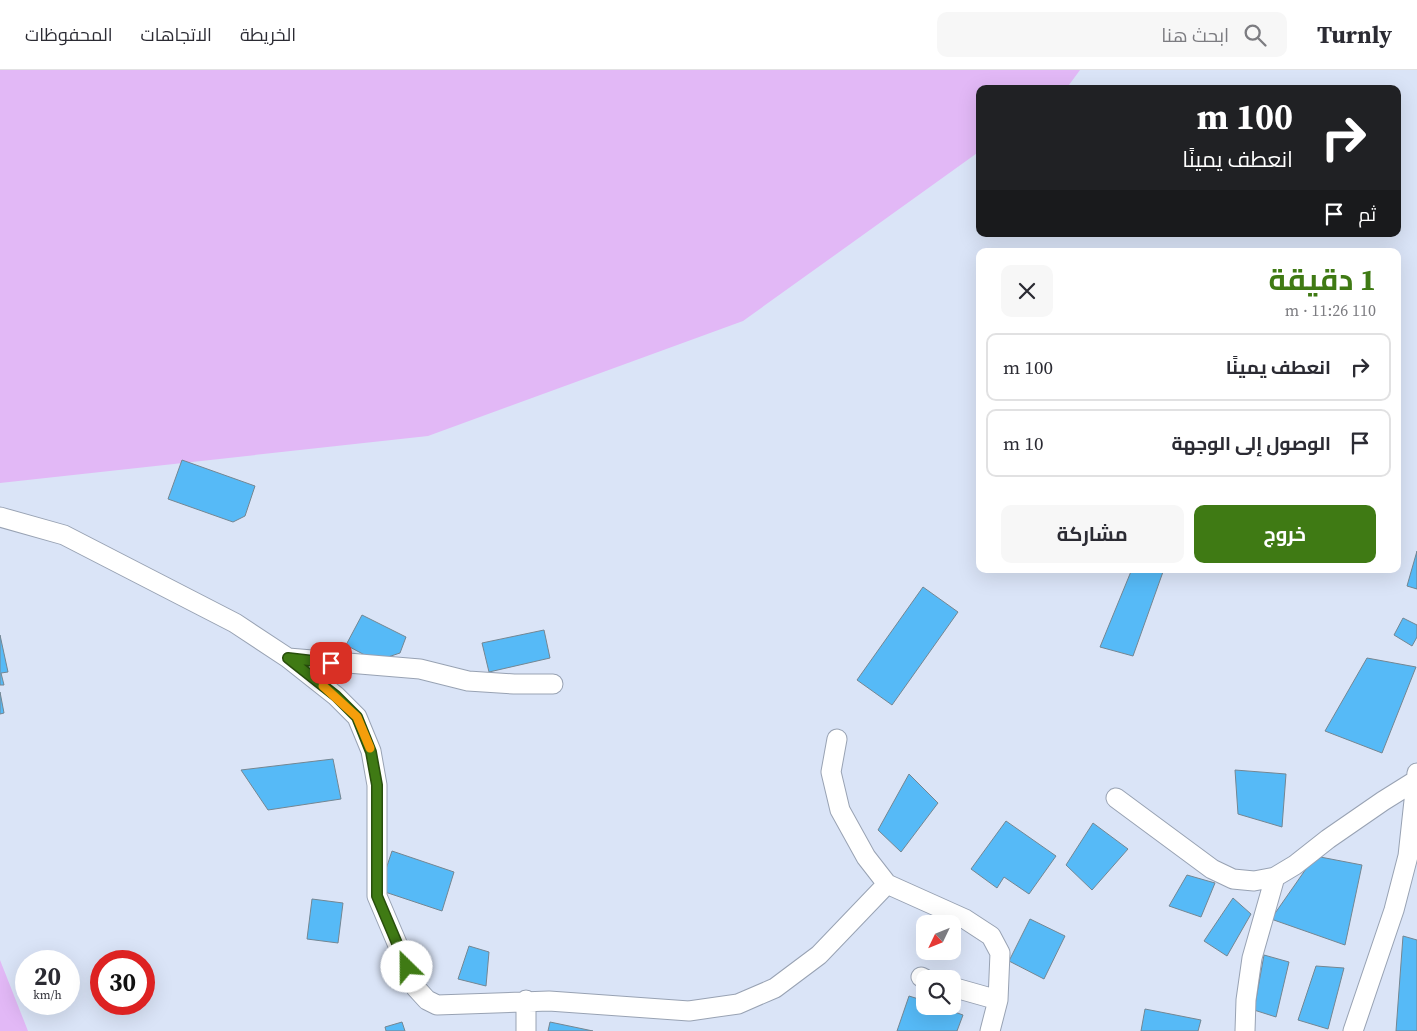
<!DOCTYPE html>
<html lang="ar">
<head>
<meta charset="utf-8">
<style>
	body { margin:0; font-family:"Source Serif 4",Cairo,serif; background:#f7f7f7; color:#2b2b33; direction:rtl; height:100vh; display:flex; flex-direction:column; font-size:19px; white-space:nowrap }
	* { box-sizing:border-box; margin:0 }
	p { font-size:16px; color:#7c7c81 }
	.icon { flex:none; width:28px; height:28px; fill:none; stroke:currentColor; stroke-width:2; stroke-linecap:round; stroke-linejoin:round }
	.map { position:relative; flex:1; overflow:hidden; direction:ltr }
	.sheet { position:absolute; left:976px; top:178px; width:425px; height:325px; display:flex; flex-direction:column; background:#fff; border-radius:10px; box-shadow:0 5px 20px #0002; direction:rtl }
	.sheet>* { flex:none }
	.guide { position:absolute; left:976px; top:15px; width:425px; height:152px; border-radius:10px; box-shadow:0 5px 20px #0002; direction:rtl; background:#202124; color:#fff; overflow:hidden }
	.needle { width:32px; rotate:227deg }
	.fabs { position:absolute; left:916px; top:845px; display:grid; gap:10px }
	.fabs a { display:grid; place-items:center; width:45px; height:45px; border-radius:10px; background:#fff; box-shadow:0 5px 20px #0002; font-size:25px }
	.speed { position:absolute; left:15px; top:880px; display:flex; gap:10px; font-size:25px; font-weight:700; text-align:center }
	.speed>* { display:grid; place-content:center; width:65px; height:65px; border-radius:50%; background:#fff; box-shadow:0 5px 20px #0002; line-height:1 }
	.speed small { font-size:12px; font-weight:400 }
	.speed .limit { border:8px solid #d22; background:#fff; color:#111 }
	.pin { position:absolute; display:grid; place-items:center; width:42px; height:42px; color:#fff; margin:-21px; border-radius:10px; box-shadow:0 2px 8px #0006 }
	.me { position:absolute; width:55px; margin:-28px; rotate:337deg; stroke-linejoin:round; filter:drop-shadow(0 0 4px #0008) }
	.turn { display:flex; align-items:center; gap:18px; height:105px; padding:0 25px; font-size:22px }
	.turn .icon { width:65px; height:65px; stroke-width:2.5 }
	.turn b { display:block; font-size:35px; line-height:42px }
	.then { display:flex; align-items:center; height:48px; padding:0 25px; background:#0003; gap:10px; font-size:19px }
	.round { display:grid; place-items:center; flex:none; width:52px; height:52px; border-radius:10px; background:#f7f7f7 }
	.summary { display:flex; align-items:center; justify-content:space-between; height:85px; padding:0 25px }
	h1 { font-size:30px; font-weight:700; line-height:38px; color:#3f7a14 }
	.button { display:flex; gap:10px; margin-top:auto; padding:10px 25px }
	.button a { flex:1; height:58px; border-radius:10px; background:#3f7a14; color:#fff; font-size:20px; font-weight:700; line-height:58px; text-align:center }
	.button a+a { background:#f7f7f7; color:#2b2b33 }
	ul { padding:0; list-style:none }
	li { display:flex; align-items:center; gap:15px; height:68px; margin:0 10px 8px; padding:0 15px; border:2px solid #e1e1e2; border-radius:10px }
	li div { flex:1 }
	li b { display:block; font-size:19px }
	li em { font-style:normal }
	header { display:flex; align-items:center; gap:30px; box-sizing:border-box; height:70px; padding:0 25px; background:#fff; border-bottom:1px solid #e1e1e2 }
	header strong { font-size:24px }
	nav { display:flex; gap:28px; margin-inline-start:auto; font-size:18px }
	.search { width:350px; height:45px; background:#f7f7f7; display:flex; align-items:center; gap:12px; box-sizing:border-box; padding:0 18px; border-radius:10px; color:#7c7c81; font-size:19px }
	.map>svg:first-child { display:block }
	.green { fill:#e2b8f6 }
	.building { fill:#56baf7; stroke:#748692 }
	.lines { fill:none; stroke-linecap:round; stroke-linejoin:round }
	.minor-casing { stroke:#98a2b3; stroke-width:21 }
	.minor { stroke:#fff; stroke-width:19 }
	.route-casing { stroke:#294f0d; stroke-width:12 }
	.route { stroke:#3f7a14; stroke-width:9 }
	.slow { stroke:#f59e0b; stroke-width:9 }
</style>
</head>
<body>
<header>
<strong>Turnly</strong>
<div class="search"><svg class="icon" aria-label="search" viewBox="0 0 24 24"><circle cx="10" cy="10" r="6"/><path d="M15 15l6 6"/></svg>ابحث هنا</div>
<nav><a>الخريطة</a><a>الاتجاهات</a><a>المحفوظات</a></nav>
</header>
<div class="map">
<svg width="1417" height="961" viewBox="0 0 1417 961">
	<rect width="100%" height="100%" fill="#dae4f7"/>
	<path class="green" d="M0,0h1080l-14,19h-86v62l-237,170 -315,115 -428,47z
		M0,890l28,71h-28z"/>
	<path class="building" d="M182,390l73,26 -10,30 -12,6 -65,-23z
		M1417,481v38l-10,-3z
		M1132,499h32l-31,87 -33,-9z
		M923,517l35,25 -66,93 -35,-25z
		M362,545l44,22 -6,16 -24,8 -30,-16z
		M1403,548l14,7v12l-5,9 -18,-11z
		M544,560l6,28 -61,14 -7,-29z
		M0,565l8,37 -7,1 3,12h-4z
		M1367,588l49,9 -34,86 -57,-22z
		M0,622l4,21 -4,1z
		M333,689l8,40 -73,11 -27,-40z
		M1235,700l51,4 -4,53 -44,-13z
		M909,704l29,29 -37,49 -23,-22z
		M1006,751l50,35 -27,38 -25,-17 -7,11 -26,-19z
		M1093,753l35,26 -36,41 -26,-25z
		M392,781l62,21 -12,39 -63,-21z
		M1315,786l47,9 -17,80 -74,-26z
		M1187,805l28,8 -14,34 -32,-11z
		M1233,828l18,16 -24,42 -23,-15z
		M312,829l31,4 -5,40 -31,-4z
		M1030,849l35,17 -21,43 -35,-18z
		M1403,866l14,4v91h-21z
		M469,876l20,6 -3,34 -28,-7z
		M1264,885l25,7 -13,55 -22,-7z
		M1316,896l28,2 -16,61 -30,-9z
		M909,926l16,5v5h13l25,9 -6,16h-60z
		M1145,939l56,11 -3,11h-57z
		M402,952l3,9h-19l-1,-4z
		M550,952l43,9h-45z"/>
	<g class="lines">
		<defs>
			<path id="minor" d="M0,447l64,18 171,88 53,35 48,38 21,21 14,34 6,34v111l39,92 11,12 10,5 112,-4 140,10 49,-7 37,-16 44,-33 68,-71
				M288,588l132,11 48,12 46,3h39
				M837,669l-6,33 9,38 26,47 21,27 78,35 26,17 9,17 -2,47
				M1116,728l96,71 21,10 21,2 21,-4 20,-12 33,-26 55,-38 32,-20
				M921,907l4,2
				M952,917l46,13 -8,31
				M526,961v-31
				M1245,961l1,-31 6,-42 23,-81
				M1353,961l41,-121 14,-54 9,-83"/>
		</defs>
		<use href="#minor" class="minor-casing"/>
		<use href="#minor" class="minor"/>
	</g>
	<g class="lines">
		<defs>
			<path id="route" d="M331,593l-43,-5 48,38 21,21 14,35 6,33v111l30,71"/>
		</defs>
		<use href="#route" class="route-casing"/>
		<use href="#route" class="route"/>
		<path class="slow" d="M323,616l34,31 13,31"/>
	</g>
</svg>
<div class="fabs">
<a><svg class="needle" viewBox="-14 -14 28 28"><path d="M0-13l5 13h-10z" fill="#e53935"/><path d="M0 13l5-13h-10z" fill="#7c7c81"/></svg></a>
<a><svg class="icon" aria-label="search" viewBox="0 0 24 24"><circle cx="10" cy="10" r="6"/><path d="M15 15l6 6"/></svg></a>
</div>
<div class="speed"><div>20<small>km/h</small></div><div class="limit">30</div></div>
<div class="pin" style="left:331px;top:593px;background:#d93025"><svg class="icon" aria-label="arrive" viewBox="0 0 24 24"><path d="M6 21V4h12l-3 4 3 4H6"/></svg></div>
<svg class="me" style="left:407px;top:897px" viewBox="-20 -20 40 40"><circle r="19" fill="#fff"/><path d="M0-13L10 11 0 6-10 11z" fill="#3f7a14"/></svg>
<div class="guide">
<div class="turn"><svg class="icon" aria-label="right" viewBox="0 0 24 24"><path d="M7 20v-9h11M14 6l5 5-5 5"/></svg><div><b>100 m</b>انعطف يمينًا</div></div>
<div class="then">ثم<svg class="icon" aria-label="arrive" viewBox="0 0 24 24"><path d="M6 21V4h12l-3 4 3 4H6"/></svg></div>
</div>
<section class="sheet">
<div class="summary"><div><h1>1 دقيقة</h1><p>110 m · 11:26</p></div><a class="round"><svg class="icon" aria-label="close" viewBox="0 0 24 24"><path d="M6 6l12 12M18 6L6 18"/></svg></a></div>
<ul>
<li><svg class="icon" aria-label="right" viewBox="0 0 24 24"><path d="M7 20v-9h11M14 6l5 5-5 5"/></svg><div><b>انعطف يمينًا</b></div><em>100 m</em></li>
<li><svg class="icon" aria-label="arrive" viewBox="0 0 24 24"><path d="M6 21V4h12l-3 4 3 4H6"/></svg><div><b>الوصول إلى الوجهة</b></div><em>10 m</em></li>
</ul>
<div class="button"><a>خروج</a><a>مشاركة</a></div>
</section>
</div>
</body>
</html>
